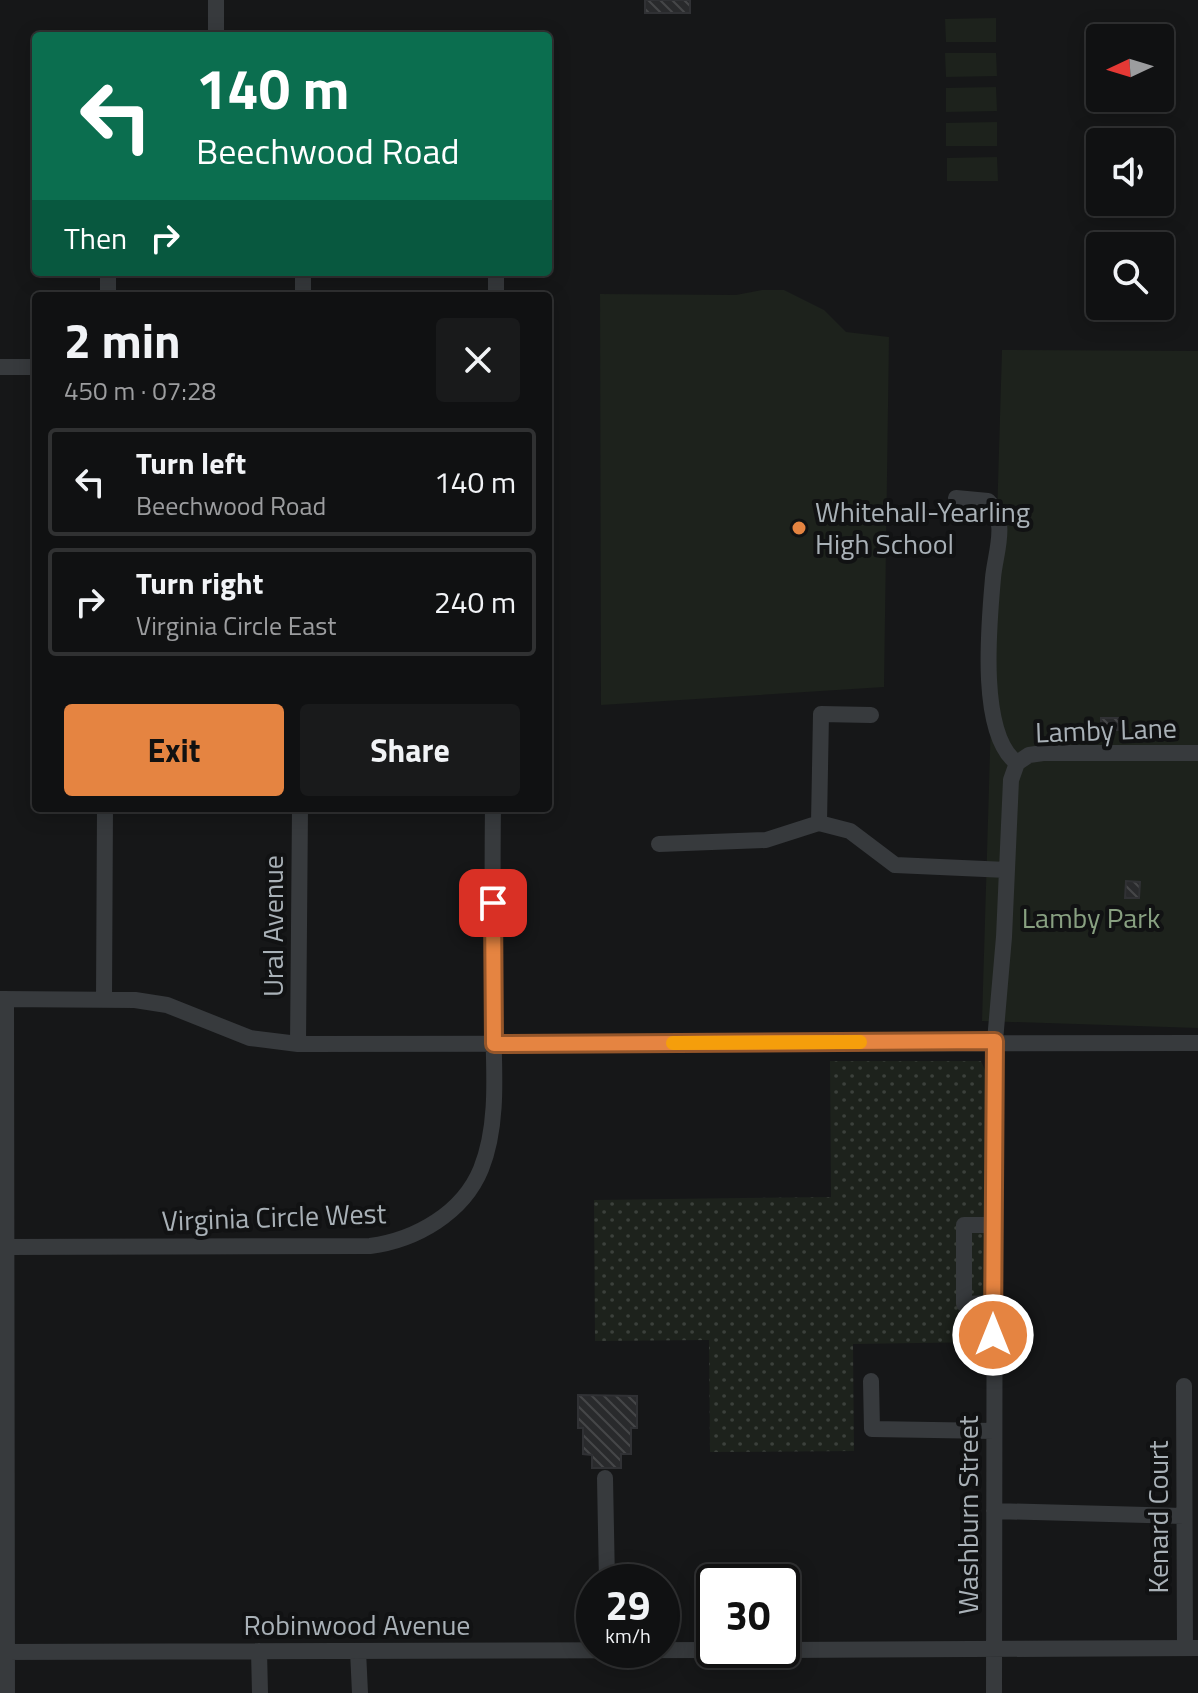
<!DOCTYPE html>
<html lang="en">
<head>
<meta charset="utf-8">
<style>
	body { margin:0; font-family:"Titillium Web",sans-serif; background:#191a1b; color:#f1f3f6; height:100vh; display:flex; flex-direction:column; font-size:30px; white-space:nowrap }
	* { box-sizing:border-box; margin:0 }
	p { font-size:26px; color:#9c9d9f }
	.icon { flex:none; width:44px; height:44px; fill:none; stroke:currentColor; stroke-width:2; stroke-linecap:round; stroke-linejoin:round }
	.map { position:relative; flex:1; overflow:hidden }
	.side { position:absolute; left:32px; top:292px; width:520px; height:520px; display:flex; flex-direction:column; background:#101112; border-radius:8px; box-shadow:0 4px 20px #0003,0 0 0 2px #303132 }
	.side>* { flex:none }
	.hud { position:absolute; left:32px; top:32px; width:520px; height:244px; border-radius:8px; box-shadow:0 4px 20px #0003,0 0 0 2px #303132; background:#0b6e4f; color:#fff; overflow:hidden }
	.needle { width:52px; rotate:266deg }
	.controls { position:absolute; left:1086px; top:24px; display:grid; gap:16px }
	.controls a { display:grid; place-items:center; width:88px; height:88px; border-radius:8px; background:#101112; box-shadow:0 4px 20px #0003,0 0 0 2px #303132; font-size:40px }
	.speed { position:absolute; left:576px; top:1564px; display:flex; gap:16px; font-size:40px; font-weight:700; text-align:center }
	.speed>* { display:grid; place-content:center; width:104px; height:104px; border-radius:50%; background:#101112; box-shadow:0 4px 20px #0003,0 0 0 2px #303132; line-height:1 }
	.speed small { font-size:20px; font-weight:400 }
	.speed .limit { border:4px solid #111; border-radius:12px; background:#fff; color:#111 }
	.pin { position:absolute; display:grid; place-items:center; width:68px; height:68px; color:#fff; margin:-34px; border-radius:16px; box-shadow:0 4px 12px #0006 }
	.me { position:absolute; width:88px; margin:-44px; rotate:0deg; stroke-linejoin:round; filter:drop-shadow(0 0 6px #0008) }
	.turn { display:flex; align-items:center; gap:28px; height:168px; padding:0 32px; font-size:36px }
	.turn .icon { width:104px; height:104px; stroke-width:2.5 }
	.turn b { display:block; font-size:56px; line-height:68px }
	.then { display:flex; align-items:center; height:76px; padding:0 32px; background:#0003; gap:16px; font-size:30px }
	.round { display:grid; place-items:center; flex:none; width:84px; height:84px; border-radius:8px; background:#191a1b }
	.headline { display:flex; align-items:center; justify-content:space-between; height:136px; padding:0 32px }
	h1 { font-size:48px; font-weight:700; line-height:60px }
	.cta { display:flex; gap:16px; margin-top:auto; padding:16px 32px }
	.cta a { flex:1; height:92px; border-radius:8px; background:#e58441; color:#111; font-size:32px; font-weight:700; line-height:92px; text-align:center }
	.cta a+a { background:#191a1b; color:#f1f3f6 }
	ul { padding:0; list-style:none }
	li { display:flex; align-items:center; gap:24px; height:108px; margin:0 16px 12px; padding:0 16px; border:4px solid #303132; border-radius:8px }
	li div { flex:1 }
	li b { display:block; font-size:30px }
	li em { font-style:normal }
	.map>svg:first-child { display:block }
	.grass { fill:url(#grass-dots) }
	.park { fill:#1d221c }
	.building { fill:url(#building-back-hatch); stroke:#303134; stroke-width:2 }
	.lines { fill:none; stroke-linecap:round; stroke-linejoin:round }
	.minor { stroke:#373a3d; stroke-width:16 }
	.route-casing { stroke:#95562a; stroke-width:20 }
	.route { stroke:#e58441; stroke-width:14 }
	.slow { stroke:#f59e0b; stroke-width:14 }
	.poi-dot { fill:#e58441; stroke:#111213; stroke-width:3 }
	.labels { text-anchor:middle; stroke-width:8; stroke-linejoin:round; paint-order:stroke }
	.poi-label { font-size:28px; fill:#a9b1b7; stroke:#111213; text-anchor:start }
	.street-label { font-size:28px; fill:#a9b1b7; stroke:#111213 }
	.park-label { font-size:28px; fill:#88a081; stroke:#111213 }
</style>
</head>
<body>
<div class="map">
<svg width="1198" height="1693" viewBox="0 0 1198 1693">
	<defs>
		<pattern id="grass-dots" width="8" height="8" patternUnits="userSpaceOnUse" patternTransform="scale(2)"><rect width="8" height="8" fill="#1d221c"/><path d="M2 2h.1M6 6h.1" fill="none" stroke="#3b403b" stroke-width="1.8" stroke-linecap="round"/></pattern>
		<pattern id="building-back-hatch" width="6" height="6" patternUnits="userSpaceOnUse" patternTransform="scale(2)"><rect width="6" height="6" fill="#292a2c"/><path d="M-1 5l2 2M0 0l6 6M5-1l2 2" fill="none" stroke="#454648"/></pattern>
	</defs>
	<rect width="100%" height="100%" fill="#161718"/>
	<path class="grass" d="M830,1061h151l4,9 -1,272 -131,2 1,107 -144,1 -1,-112 -114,1 -1,-141 237,-3z"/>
	<path class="park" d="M996,18v24h-50l-1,-23z
		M945,53h51l1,23 -51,1z
		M996,87l1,24 -51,1v-24z
		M997,122v24h-51v-23z
		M997,157l1,24h-51v-23z
		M762,290h22l40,20 22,22 43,5 -5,350 -283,18 -1,-411 136,1z
		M1002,350l196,1v677l-216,-7z"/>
	<path class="building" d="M645,0h45v13h-45z
		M1101,718h18l-1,12h-17z
		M1126,881l14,1 -1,16h-14z
		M578,1395l59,1v32h-6v26h-10v14h-29v-13l-9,-1v-26h-5z"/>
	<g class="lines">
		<path class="minor" d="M216,36v-36
			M108,296v-24
			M303,296v-24
			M496,296v-24
			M0,367h36
			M956,498l32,3c21,21 7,52 5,77 -4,46 -15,156 24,185
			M1017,763l12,-8 14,-2h155
			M819,823l2,-109 50,1
			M659,844l107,-4 53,-17 31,8 45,34 112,5
			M104,998l1,-190
			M0,999l135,1 32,5 83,33 48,6 900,-1
			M6,999l1,694
			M298,1044l2,-236
			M7,1247l363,-1c46,-6 93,-33 111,-77 18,-44 13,-100 12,-146 0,-72 -1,-143 0,-215
			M993,1303l-29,1v-79h30
			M871,1381l1,48 122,2
			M1184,1386l1,262
			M605,1478l2,104
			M994,1511l190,5
			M782,1650l416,-2
			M259,1651l1,42
			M358,1651l2,42
			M0,1652l714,-2
			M994,1693l1,-652 9,-104 7,-157 6,-17"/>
	</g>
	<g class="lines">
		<defs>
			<path id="route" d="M493,903l1,141 501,-3 -2,294"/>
		</defs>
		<use href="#route" class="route-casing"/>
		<use href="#route" class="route"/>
		<path class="slow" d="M673,1043l187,-1"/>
	</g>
	<circle class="poi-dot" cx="799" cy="528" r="8"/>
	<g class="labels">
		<g class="poi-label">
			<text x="815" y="522">Whitehall-Yearling<tspan x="815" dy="32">High School</tspan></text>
		</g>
		<g class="street-label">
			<text transform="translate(1106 730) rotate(-2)" y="10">Lamby Lane</text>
			<text transform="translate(273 926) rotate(-90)" y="10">Ural Avenue</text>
			<text transform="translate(274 1217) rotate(-2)" y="10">Virginia Circle West</text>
			<text transform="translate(968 1515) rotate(-90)" y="10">Washburn Street</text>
			<text transform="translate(1158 1517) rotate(-90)" y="10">Kenard Court</text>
			<text x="357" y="1635">Robinwood Avenue</text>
		</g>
		<g class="park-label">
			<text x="1091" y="928">Lamby Park</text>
		</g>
	</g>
</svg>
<div class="controls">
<a><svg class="needle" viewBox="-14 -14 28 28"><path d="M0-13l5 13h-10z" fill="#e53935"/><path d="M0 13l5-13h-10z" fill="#9c9d9f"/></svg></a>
<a><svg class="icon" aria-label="sound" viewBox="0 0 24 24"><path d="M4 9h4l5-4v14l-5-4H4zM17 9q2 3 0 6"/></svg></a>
<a><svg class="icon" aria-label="search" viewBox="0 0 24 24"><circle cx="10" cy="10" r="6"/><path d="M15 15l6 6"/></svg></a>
</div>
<div class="speed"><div>29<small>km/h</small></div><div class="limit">30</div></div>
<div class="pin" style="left:493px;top:903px;background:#d93025"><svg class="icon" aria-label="arrive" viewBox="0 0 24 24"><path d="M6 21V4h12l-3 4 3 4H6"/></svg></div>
<svg class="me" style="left:993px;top:1335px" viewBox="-20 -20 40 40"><circle r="17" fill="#e58441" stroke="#fff" stroke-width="3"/><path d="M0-11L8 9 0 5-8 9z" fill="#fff"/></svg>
<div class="hud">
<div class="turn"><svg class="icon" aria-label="left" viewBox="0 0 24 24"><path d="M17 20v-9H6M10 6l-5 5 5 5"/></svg><div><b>140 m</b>Beechwood Road</div></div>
<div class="then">Then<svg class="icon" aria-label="right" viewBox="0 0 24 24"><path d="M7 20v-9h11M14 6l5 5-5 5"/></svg></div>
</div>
<section class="side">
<div class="headline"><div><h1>2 min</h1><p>450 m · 07:28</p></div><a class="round"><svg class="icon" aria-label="close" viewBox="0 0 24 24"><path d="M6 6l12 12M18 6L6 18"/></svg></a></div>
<ul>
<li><svg class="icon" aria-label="left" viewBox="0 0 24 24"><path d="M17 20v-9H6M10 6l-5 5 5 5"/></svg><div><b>Turn left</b><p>Beechwood Road</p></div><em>140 m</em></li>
<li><svg class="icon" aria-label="right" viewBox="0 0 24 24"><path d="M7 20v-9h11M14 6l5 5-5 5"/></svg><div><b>Turn right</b><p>Virginia Circle East</p></div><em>240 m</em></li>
</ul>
<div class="cta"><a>Exit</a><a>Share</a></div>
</section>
</div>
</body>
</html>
